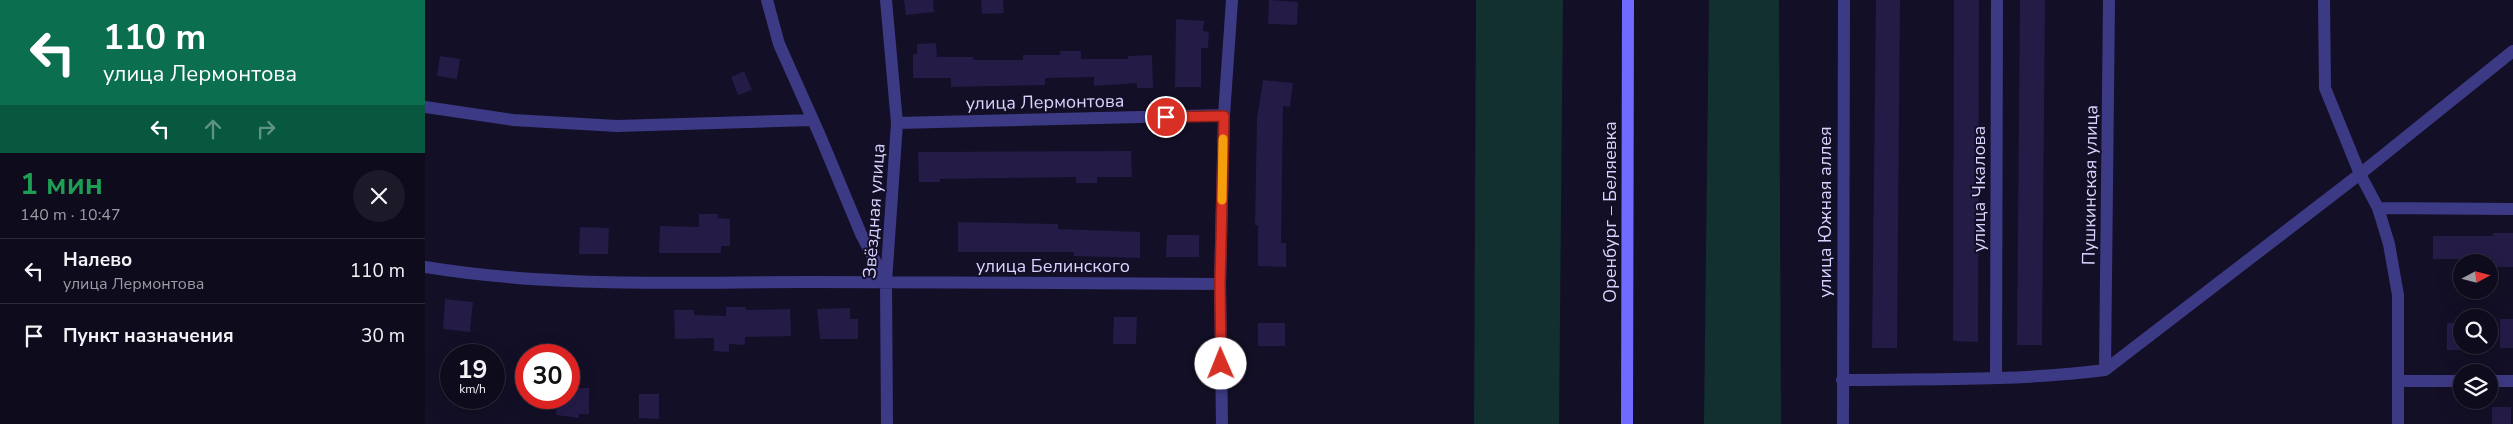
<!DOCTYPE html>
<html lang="ru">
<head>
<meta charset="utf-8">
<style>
	body { margin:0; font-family:"Nunito Sans",sans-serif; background:#1c1929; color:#f1f3f6; height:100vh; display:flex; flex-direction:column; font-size:19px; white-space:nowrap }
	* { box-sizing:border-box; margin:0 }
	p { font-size:16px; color:#9b9ba3 }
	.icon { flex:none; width:28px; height:28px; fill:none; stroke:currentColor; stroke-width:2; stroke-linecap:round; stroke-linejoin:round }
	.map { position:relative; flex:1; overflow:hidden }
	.side { display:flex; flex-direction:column; background:#0e0b1c; width:425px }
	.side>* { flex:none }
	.hud { background:#0b6e4f; color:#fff; overflow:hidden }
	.needle { width:32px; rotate:83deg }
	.buttons { position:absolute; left:2028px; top:254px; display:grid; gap:10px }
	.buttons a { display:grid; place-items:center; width:45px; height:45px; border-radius:50%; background:#0e0b1c; box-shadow:0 5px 20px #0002,0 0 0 1px #2e2b3b; font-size:25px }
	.speed { position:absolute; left:15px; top:344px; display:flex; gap:10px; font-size:25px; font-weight:700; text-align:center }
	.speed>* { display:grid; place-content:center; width:65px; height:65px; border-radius:50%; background:#0e0b1c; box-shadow:0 5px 20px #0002,0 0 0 1px #2e2b3b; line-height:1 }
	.speed small { font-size:12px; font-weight:400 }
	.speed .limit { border:8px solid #d22; background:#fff; color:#111 }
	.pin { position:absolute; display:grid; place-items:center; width:42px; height:42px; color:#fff; margin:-21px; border:2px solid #fff; border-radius:50%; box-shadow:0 1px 5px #0007 }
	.me { position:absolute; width:55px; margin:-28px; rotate:359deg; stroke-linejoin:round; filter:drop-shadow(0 0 4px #0008) }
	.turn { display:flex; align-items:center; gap:18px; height:105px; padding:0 20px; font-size:22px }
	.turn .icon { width:65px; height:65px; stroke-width:2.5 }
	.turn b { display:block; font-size:35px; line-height:42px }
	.lanes { display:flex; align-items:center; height:48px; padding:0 20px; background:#0003; justify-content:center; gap:25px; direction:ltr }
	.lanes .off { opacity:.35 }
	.round { display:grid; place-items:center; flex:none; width:52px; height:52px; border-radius:26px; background:#1c1929 }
	.summary { display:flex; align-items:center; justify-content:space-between; height:85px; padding:0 20px }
	h1 { font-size:30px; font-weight:700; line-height:38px; color:#1e9e55 }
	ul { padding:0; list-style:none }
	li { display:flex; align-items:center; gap:15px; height:65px; padding:0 20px; border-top:1px solid #2e2b3b }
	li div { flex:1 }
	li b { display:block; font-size:19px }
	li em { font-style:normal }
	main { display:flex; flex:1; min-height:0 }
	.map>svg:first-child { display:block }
	.green { fill:#12302f }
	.building { fill:#241b47 }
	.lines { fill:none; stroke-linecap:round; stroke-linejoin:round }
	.street { stroke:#3d3a85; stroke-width:12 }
	.secondary { stroke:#6f6bff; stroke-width:12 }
	.route-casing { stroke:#8d1f18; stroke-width:12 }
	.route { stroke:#d93025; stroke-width:9 }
	.slow { stroke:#f59e0b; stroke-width:9 }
	.labels { text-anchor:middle; stroke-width:4; stroke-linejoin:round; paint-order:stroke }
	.street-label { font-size:18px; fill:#d9d4ff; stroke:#130f26 }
</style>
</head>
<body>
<main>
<section class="side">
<div class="hud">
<div class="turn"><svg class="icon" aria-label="left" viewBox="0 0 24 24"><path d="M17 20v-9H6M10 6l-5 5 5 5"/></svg><div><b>110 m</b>улица Лермонтова</div></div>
<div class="lanes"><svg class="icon" aria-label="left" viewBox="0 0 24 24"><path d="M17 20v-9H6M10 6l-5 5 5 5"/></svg><svg class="icon off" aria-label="ahead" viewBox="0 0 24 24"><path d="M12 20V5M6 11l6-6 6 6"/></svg><svg class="icon off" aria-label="right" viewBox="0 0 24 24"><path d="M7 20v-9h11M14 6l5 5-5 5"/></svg></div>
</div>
<div class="summary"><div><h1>1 мин</h1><p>140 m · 10:47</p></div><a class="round"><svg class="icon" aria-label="close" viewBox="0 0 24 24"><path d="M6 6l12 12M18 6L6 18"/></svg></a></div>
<ul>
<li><svg class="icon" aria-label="left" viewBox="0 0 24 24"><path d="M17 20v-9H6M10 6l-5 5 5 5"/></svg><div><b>Налево</b><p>улица Лермонтова</p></div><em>110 m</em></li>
<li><svg class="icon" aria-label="arrive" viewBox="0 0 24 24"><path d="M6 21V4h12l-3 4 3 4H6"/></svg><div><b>Пункт назначения</b></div><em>30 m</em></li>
</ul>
</section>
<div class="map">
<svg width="2088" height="424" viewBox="0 0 2088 424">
	<rect width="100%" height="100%" fill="#130f26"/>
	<path class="green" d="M1051,0h87l-4,424h-85z
		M1284,0h70l2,424h-77z"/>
	<path class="building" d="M479,0h29l1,12 -28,3z
		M556,0h22l1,13 -22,1z
		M844,0l29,2 -1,23 -29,-1z
		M1451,0h24l-3,348h-25z
		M1529,0h25l-1,342 -25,-1z
		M1595,0h25l-3,345h-25z
		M751,19l28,2 -1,10 6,1 -1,16h-7v39h-26z
		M511,43l1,14h36v3h50v-5h37v-4h21v8h47v-3l24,-1 1,33h-16v-5l-43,3v-9l-49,1v7l-94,2v-9h-38v-24h4v-10z
		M15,56l20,3 -3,20 -20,-3z
		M319,71l8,19 -14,5 -7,-18z
		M838,80l30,3 -3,24 -7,-1 -2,137h5v24l-28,-1v-41h-3l2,-106z
		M706,151l1,26h-35v6h-21v-6l-136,2v3h-21l-1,-30z
		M274,214h19v4l12,1v27h-9v7h-62l1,-27 39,1z
		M533,222l100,2v5l82,3v26l-66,-2v-4h-116z
		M155,227l29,1 -1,26h-29z
		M2068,233h20v34h-20v-8h-60v-23h60z
		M742,235h32v22h-33z
		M20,299l28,3 -3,30 -27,-3z
		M301,307h20v3l44,-1 1,27 -46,1v8l-16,-1v8l-15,-1v-13l-39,1 -1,-29h20v5l32,1z
		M425,308v11h8v20h-38l-3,-30z
		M689,317h23l-1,27h-23z
		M2075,319h13v29h-13z
		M833,323h27v23h-27z
		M2022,323h14v27h-14z
		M144,388h20v26h-10v4l-23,-3 1,-17h12z
		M214,394h20v25l-20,-1z
		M2067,407h19v17h-19z"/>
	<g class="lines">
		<path class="street" d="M342,0l12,44 42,94 40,96 25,48
			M461,0l11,123 -11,159 1,142
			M1899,0l1,88 35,86 18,34 11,36 9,51v129
			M0,107l88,13 104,6 196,-6
			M472,123l327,-8
			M1953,208l135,1
			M0,267c128,21 254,15 383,15 137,0 275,1 412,2
			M1680,370l4,-370
			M1571,378l1,-378
			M1417,380c88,-1 176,1 263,-10l255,-196 153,-123
			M1973,381h63
			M2064,381h24
			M797,424l-2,-140 4,-169 8,-115
			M1418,424l1,-424"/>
		<path class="secondary" d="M1202,424l1,-424"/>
	</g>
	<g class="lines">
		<defs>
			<path id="route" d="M741,117l58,-1 -4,168 1,80"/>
		</defs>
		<use href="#route" class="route-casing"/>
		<use href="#route" class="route"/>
		<path class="slow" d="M797,200l1,-61"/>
	</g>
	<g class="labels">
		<g class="street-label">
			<text transform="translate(620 102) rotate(-1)" y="6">улица Лермонтова</text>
			<text transform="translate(1665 185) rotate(-89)" y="6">Пушкинская улица</text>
			<text transform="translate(1554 189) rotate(-90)" y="6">улица Чкалова</text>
			<text transform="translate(449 211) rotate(-86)" y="6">Звёздная улица</text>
			<text transform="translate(1185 212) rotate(-90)" y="6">Оренбург – Беляевка</text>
			<text transform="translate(1400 212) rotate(-90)" y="6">улица Южная аллея</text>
			<text x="628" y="272">улица Белинского</text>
		</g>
	</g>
</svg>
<div class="buttons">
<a><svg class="needle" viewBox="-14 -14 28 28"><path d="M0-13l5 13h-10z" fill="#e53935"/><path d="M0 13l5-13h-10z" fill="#9b9ba3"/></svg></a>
<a><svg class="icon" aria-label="search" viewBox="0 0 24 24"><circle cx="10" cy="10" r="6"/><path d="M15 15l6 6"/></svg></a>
<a><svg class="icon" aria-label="layers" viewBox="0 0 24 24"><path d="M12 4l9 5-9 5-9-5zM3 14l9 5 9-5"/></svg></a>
</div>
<div class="speed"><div>19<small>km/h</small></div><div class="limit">30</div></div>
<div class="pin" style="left:741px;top:117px;background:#d93025"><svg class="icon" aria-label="arrive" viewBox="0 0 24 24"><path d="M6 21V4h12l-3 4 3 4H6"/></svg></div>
<svg class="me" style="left:796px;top:364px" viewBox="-20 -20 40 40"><circle r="19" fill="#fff"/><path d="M0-13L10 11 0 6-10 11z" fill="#d93025"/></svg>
</div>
</main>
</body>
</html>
